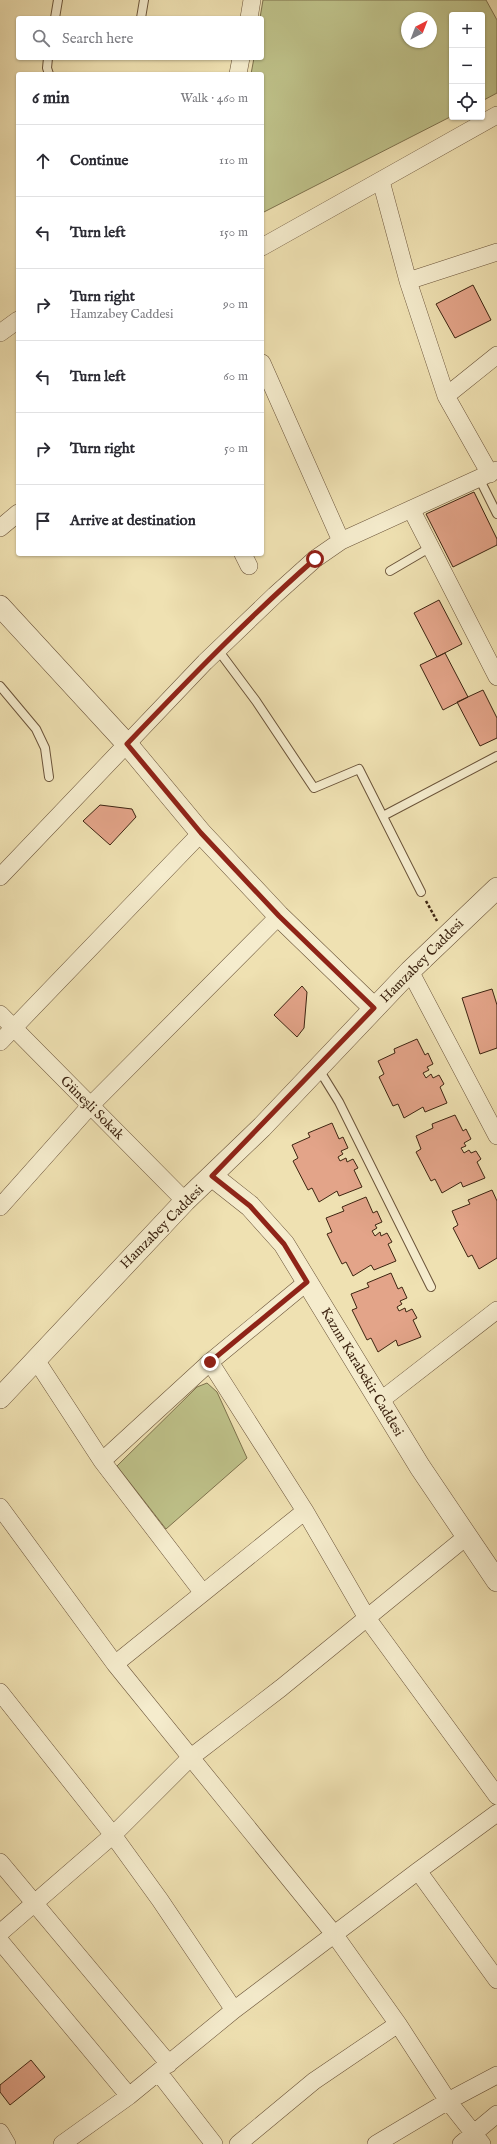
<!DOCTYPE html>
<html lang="en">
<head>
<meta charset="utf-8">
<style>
  body { margin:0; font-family:"IM FELL English",serif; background:#f2f2f3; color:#2b2b33 }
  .controls { position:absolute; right:12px; top:12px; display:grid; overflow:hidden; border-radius:4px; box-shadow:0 1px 3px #0004 }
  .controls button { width:36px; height:36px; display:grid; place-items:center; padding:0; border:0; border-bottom:1px solid #e1e1e2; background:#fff; color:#2b2b33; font:20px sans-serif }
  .compass { position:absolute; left:401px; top:12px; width:36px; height:36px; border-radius:50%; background:#fff; box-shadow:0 1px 3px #0004; rotate:42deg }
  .stop { position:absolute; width:12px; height:12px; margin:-9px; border:3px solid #8f2418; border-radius:50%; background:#fff }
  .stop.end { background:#8f2418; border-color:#fff; box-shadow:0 1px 4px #0008 }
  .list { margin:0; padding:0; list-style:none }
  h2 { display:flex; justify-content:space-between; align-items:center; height:52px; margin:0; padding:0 16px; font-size:17px }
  h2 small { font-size:13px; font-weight:400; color:#7c7c81 }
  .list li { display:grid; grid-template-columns:26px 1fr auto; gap:12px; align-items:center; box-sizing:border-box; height:72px; padding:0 16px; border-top:1px solid #e1e1e2 }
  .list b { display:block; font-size:15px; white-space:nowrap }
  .list p { margin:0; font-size:13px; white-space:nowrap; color:#7c7c81 }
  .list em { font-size:13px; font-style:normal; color:#7c7c81 }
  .icon { flex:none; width:22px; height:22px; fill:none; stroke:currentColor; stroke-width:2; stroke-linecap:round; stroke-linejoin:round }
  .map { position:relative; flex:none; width:497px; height:2144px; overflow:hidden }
  .search { position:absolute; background:#fff; box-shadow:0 1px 3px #0004; left:16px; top:16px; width:248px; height:44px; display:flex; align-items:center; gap:10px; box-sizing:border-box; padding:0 14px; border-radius:4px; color:#7c7c81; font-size:15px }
  .panel { position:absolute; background:#fff; box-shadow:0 1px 3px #0004; left:16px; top:72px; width:248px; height:484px; border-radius:4px }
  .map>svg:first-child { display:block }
</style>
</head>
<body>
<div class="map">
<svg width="497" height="2144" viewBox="0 0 497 2144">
  <rect width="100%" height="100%" fill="#efe1b2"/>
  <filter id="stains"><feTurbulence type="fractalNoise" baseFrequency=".005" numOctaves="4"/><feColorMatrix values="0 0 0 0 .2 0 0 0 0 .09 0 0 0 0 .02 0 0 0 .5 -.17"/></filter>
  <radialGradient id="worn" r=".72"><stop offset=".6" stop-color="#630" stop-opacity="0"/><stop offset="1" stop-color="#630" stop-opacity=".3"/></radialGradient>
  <path fill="#bec189" stroke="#7e724d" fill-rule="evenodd" d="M263 0H486L497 20V93L482 101V15H452V116L262 213V74H251L254 58H262V18H260ZM407 18H431V42H407Z
    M207 1383 217 1392 247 1458 166 1529 117 1466 197 1387Z"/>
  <path fill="#e3a489" stroke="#3d2411" d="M473 285 491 320 455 338 436 304Z
    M474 492 497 539V545L453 567 426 514Z
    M439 600 462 644 437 657 414 613Z
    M445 653 468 697 443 710 420 665Z
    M483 690 497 718V738L480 746 457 702Z
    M100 805 132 809 136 817 110 845 83 821Z
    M302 986 307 992 304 1028 297 1037 274 1015Z
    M492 989 497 1005V1048L480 1054 462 998Z
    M417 1039 425 1055 428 1053 433 1064 427 1067 429 1070 423 1073 426 1078 431 1074 433 1078 439 1075 444 1084 440 1087 447 1103 425 1112 423 1107 404 1118 398 1104 393 1106 379 1077 384 1074 378 1061 395 1053 394 1049Z
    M455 1115 463 1131 466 1129 471 1139 464 1143 466 1146 461 1148 464 1153 469 1150 471 1153 476 1151 481 1159 477 1162 485 1178 463 1187 461 1182 442 1193 435 1179 431 1181 416 1152 421 1149 416 1136 433 1128 432 1124Z
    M332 1123 339 1139 343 1137 348 1148 341 1151 343 1154 338 1157 340 1161 346 1158 347 1162 353 1159 358 1168 354 1170 362 1187 339 1196 337 1191 319 1202 312 1188 308 1190 293 1161 298 1158 292 1145 310 1137 308 1133Z
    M492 1190 497 1201V1258L479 1269 472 1255 468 1257 453 1228 458 1225 452 1211 470 1204 468 1200Z
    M366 1197 373 1213 377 1211 382 1222 375 1225 377 1228 372 1231 375 1236 380 1232 381 1236 387 1233 392 1242 388 1244 396 1261 374 1270 371 1265 353 1276 346 1262 342 1264 327 1234 332 1232 326 1218 344 1211 342 1207Z
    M391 1273 398 1289 402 1287 407 1298 400 1301 402 1304 397 1307 399 1311 405 1308 406 1312 412 1309 417 1318 413 1320 421 1337 398 1346 396 1340 378 1352 371 1338 367 1340 352 1310 357 1308 351 1294 369 1287 367 1283Z
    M31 2060 45 2077 10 2105 0 2092V2085Z"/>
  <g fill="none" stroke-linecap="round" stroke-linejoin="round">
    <defs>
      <path id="service" d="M55 18 58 0
        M141 18 144 0
        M48 58 47 68 49 74
        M479 478 497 514
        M390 571 431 547
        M218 650 256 701 314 788 359 769 421 892
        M0 686 36 729 45 748 49 777
        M383 816 497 756
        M318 1068 339 1102 431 1287"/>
      <path id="minor" d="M249 18 252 0
        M238 74 241 58
        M381 181 408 281 446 396 490 474
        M262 247 497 115
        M408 281 497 252
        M0 333 18 320
        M262 363 341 541
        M446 396 497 355
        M411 509 497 677
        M0 528 18 513
        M243 554 249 566
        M0 877 205 662 275 595 315 559 341 541 497 470
        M410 971 497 1136
        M0 1014 185 1201
        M0 1042 201 833
        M0 1207 90 1106 279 916
        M36 1360 102 1461 203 1593
        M210 1362 305 1511 367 1618 497 1796
        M380 1401 497 1310
        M102 1461 210 1362 307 1282
        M0 1507 115 1664 334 1934 398 2024 448 2101 482 2144
        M115 1664 305 1511
        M0 1692 113 1835 160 1900 234 2010
        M0 1862 169 2064
        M418 1871 497 1980
        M0 1933 113 1835 190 1758 281 1688 466 1537
        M0 1941 129 2096
        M159 2073 214 2144
        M0 2132 7 2144
        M62 2144 129 2096 234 2010 418 1871 497 1813
        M238 2144 314 2081 398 2024
        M376 2144 448 2101 497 2075
        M461 2144 497 2114"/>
      <path id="tertiary" d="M0 606 127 744 201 833 279 916 374 1008
        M212 1176 250 1206 284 1244 420 1467 497 1581
        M0 1398 185 1201 262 1127 410 971 497 888"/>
    </defs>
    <use href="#service" stroke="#6a5339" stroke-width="10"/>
    <use href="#minor" stroke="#6a5339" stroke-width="18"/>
    <use href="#tertiary" stroke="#6a5339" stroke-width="22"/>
    <path stroke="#3d2411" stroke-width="2.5" stroke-dasharray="3 2" stroke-linecap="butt" d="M426 901 437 921"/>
    <use href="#service" stroke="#f5eccd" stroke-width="8"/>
    <use href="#minor" stroke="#f5eccd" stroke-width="17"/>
    <use href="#tertiary" stroke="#f5eccd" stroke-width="21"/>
  </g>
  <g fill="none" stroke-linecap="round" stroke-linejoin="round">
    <path stroke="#8f2418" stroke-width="5" d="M210 1362 307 1282 284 1244 250 1206 212 1176 374 1008 279 916 201 833 127 744C188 680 249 617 315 559"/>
  </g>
  <g text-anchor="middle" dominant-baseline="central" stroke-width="3.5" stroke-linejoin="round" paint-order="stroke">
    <g font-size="14" fill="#3d2411" stroke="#f5eccd">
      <text transform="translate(422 961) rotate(-45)">Hamzabey Caddesi</text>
      <text transform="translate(92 1108) rotate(45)">Güneşli Sokak</text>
      <text transform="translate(162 1227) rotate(-45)">Hamzabey Caddesi</text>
      <text transform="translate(362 1372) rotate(59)">Kazım Karabekir Caddesi</text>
    </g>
  </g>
  <rect width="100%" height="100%" filter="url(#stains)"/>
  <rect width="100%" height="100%" fill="url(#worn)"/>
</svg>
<div class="controls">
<button>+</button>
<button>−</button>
<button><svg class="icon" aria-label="locate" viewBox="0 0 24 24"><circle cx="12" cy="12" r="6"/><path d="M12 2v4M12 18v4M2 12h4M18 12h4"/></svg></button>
</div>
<svg class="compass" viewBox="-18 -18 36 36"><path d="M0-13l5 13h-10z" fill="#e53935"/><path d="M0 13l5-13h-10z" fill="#7c7c81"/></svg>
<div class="stop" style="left:315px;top:559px"></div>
<div class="stop end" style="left:210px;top:1362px"></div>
<div class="search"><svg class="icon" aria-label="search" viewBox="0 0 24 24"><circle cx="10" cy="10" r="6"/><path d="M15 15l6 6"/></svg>Search here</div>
<section class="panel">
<h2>6 min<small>Walk · 460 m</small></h2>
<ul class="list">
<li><svg class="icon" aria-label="ahead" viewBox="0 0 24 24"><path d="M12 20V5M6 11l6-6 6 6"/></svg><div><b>Continue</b></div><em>110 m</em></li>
<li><svg class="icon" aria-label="left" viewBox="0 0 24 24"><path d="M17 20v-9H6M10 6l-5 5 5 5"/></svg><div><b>Turn left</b></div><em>150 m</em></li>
<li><svg class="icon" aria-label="right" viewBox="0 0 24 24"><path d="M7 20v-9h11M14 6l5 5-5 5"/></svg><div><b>Turn right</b><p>Hamzabey Caddesi</p></div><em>90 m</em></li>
<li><svg class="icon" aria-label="left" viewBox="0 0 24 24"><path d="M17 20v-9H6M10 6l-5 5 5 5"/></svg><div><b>Turn left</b></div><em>60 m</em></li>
<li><svg class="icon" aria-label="right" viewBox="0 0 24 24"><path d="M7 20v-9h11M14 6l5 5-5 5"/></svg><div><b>Turn right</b></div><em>50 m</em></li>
<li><svg class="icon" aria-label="arrive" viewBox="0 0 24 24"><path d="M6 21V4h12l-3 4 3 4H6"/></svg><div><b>Arrive at destination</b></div></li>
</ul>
</section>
</div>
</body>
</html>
